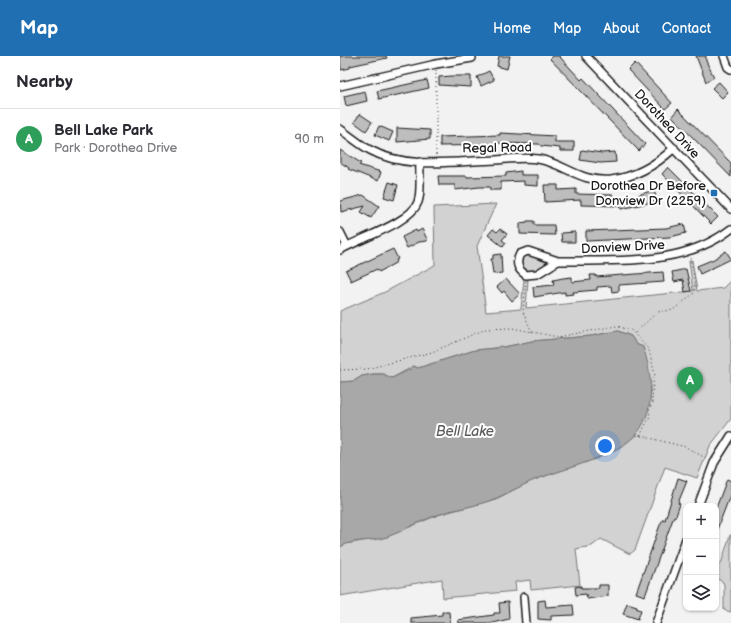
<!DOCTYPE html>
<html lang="en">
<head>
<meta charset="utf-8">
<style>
  body { margin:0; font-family:"Balsamiq Sans",sans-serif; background:#f7f7f7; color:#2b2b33 }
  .controls { position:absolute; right:12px; bottom:12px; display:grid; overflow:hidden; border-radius:8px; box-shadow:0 1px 3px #0004 }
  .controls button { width:36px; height:36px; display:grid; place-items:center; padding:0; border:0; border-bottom:1px solid #e1e1e2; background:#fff; color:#2b2b33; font:20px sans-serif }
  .you { position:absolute; left:265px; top:390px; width:14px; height:14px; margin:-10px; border:3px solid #fff; border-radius:50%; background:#1a73e8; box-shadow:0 0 0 6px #1a73e833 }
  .badge { display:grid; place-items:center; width:26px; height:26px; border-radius:50%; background:#1f6fb2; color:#fff; font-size:13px; font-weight:700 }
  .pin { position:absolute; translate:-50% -33px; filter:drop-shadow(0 1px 2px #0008) }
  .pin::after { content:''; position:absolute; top:21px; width:14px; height:12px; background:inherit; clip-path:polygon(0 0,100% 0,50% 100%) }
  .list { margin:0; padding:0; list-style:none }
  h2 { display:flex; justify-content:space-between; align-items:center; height:52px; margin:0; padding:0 16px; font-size:17px }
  h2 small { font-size:13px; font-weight:400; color:#7c7c81 }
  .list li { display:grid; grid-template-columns:26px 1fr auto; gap:12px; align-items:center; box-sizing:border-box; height:60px; padding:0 16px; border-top:1px solid #e1e1e2 }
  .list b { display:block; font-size:15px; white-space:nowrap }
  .list p { margin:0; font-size:13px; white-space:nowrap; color:#7c7c81 }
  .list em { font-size:13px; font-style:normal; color:#7c7c81 }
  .icon { flex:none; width:22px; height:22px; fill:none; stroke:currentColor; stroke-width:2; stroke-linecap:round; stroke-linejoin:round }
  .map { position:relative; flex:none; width:391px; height:567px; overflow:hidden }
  header { display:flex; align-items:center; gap:24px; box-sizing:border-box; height:56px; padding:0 20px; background:#1f6fb2; color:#fff }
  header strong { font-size:19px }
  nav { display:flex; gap:22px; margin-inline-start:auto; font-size:14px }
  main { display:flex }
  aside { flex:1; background:#fff }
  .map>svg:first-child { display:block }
</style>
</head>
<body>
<header>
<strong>Map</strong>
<nav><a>Home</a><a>Map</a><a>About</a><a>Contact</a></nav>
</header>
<main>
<aside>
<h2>Nearby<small></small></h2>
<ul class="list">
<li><span class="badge" style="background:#2e9e5b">A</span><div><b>Bell Lake Park</b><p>Park · Dorothea Drive</p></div><em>90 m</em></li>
</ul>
</aside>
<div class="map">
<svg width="391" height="567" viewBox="0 0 391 567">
  <rect width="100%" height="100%" fill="#f2f2f2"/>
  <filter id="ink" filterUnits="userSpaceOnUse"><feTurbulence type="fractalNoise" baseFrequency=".025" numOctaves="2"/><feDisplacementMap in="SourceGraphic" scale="8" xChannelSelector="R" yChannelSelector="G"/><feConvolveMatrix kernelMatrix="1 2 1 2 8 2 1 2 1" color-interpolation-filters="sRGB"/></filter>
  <g filter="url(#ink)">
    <path fill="#d2d2d2" stroke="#777" d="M156 148 137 190 146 256 181 253 184 223 188 224 186 252 353 235 349 205 352 204 357 235 383 232 391 224V363L370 390 357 422 325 411 295 494 290 498 261 483 252 490 236 493 240 529 191 534 190 524 175 526 176 535 103 542 102 523 0 540V491L5 488 46 481 98 459 156 443 191 425 266 399 286 387 297 378 309 323 303 291 296 288 291 280 278 275 251 280 192 285 164 291 135 294 78 312 74 310 52 322 43 318H33L22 320 14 325 0 326V255L45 236 95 209 94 151Z
      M188 199 210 207C201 211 191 218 182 212L180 206 184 200Z
      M390 479H391V556L384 554V529L383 526 376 522V508H381Z"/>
    <path fill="#a8a8a8" stroke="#707070" d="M278 275 291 280 296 288 303 291C312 317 316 352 298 376 279 401 221 413 192 425 176 432 162 441 146 446 129 452 112 453 97 459 79 465 64 475 47 481 31 486 13 483 0 491V326L14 325 22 320 33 318H43L52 322 71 313 73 310 78 312 135 294 156 292 160 290 164 291 192 285 251 280Z"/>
    <path fill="#bdbdbd" stroke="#1c1c1c" d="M0 0H46L47 2 10 10V12L1 14Z
      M159 0H170L167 13 157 10Z
      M213 0H219L241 24 243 22 305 88 299 95 210 3Z
      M356 0H366V5L374 21 366 26Z
      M295 7 332 47 325 53 288 14Z
      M149 15 154 24 141 30 137 21Z
      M112 20H131V31L99 29V21Z
      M87 24 89 32 39 43 37 35Z
      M379 26 388 36 382 42 372 32Z
      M25 35 27 45 6 50 4 40Z
      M338 53 391 107V121L332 60Z
      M20 58 32 66 26 75 14 66Z
      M39 70 53 76 49 85 35 79Z
      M57 72 90 74V83L57 86Z
      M160 77 215 80V86H234V95H220V92L201 90 199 88 155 87V89L100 90V81L160 79Z
      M0 94 21 107 19 109 41 116 38 125 8 113 9 112 0 106Z
      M242 94 262 97 275 96 276 106 260 107 240 104Z
      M328 111 378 161 371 168 322 118Z
      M181 115V119H198V130L184 129V125L161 126V134H150V131H139L115 134V129H99L98 120H127V121L166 120V117Z
      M49 126 58 129 54 144 44 141Z
      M204 129H218V134L236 133V138L273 139 274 143 299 141 298 139 314 134 317 145 281 153 280 150 241 149V144L205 146Z
      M23 139 39 150 31 162 21 156 25 150 1 156 0 145Z
      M187 165H194V169H214L215 179 180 178V167L187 166Z
      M344 168 346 177 330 181 246 185V175L326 172Z
      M82 173 87 183V185L79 186 67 192 62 181 76 174 77 176Z
      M153 173 157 176 160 173 167 178 162 184 166 187 163 191 148 179Z
      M235 176V186H222L221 177Z
      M53 193 58 203 56 204 57 206 39 216 37 213 11 225 6 215Z
      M386 195 391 203 360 218 357 210 374 203Z
      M161 198 162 217 153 218 151 203H153V199Z
      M346 213 351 235 345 236 343 224 334 226 332 216Z
      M323 216 324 226 279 229V235L272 236 271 230 257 231V234L233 236 234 238 225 239V236L194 241 193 231 214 229 213 224 223 222 232 221V226L251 224 250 219H256V221Z
      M166 223 180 238 172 245 164 235 162 237 157 231Z
      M338 422 347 425 338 447 340 448 336 460H334L305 540 296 537 320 469 323 463 325 464Z
      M387 423 391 425V437L376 476V452Z
      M259 529H268V540L247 543 246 538 236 539 235 531 241 530V532H259Z
      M205 544 206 551 233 549 234 559 211 560V564L198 563V545Z
      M168 546 169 563 152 567H119L118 564 154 559V557H160L159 547Z
      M287 547 297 550 296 552 301 554 298 563 283 558Z
      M102 556H109L110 567H71V562L102 559Z"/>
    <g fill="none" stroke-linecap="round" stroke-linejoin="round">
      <defs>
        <path id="minor" d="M246 0 391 153
          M384 0 388 11 391 13
          M0 30 96 8 132 2
          M0 73C10 80 19 88 30 94 66 114 116 105 156 104 170 103 185 101 198 103 224 107 240 127 271 124 296 121 316 109 334 92
          M0 176 7 190
          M0 194C18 183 71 167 78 146 82 134 79 118 80 106
          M188 195 218 205 197 218 186 219C178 214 175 207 180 198Z
          M218 205C277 204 342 211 391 173
          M358 450 374 407 391 380
          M184 541 186 567
          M316 567 346 483"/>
      </defs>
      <use href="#minor" stroke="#1c1c1c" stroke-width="10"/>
      <path stroke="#1c1c1c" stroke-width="1" stroke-dasharray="1 3" stroke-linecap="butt" d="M96 99V14
        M186 225 183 256 192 276
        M295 277 317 256 333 254 353 238C358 229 351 211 350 201
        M0 314 27 313 92 296 146 273 172 272 218 281 276 270 291 274 309 294 315 319 313 327 312 346 309 355 310 360 300 380
        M297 379 346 391 367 403"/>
      <use href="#minor" stroke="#fff" stroke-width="7"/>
    </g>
  </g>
  <rect fill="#1f6fb2" stroke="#fff" stroke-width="1.5" x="370" y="133" width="8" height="8" rx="2"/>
  <g text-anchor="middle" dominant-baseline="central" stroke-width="4" stroke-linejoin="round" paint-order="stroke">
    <g font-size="13" fill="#1c1c1c" stroke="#fff">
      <text transform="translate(327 68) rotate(47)">Dorothea Drive</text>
      <text transform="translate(157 92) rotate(-1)">Regal Road</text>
      <text transform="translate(283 191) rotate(-3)">Donview Drive</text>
    </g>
    <g font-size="13" fill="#1c1c1c" stroke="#fff" text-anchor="end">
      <text x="366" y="130">Dorothea Dr Before<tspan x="366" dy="15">Donview Dr (2259)</tspan></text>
    </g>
    <g font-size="14" font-style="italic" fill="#5b5b5b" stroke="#fff">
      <text x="125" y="375">Bell Lake</text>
    </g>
  </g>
</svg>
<div class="controls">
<button>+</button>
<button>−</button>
<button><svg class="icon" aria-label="layers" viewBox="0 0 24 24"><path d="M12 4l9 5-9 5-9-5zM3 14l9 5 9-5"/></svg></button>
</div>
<div class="you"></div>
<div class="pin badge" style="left:350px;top:344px;background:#2e9e5b">A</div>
</div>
</main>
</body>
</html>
